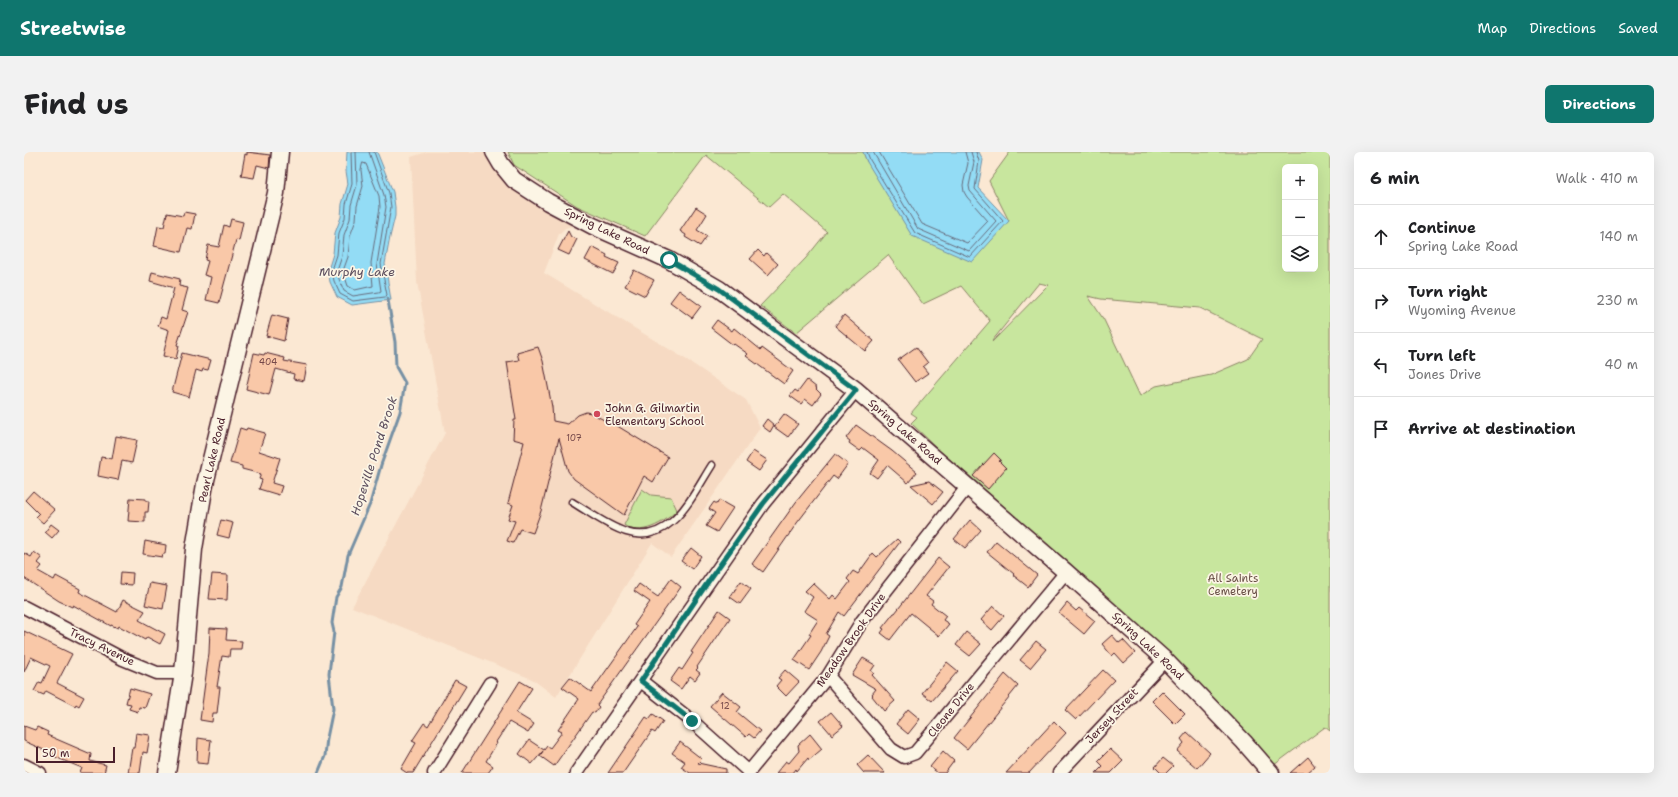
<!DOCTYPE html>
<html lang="en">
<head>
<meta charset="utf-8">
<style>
  body { margin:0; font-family:"Shantell Sans",sans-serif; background:#f2f2f2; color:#202124 }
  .controls { position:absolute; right:12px; top:12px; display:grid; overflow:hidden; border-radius:6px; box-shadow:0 4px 16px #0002 }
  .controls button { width:36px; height:36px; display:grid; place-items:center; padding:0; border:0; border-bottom:1px solid #e0e0e0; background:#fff; color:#202124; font:20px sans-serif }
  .scale { position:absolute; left:12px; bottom:10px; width:79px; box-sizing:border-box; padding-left:4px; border:2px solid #4a1f2b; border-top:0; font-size:11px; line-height:14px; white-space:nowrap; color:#4a1f2b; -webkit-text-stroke:3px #fcf5e5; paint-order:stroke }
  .stop { position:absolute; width:12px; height:12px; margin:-9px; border:3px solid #0f766e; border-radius:50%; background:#fff }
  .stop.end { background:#0f766e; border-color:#fff; box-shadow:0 1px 4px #0008 }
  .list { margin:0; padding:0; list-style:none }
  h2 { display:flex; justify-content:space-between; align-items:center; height:52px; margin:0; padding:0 16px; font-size:17px }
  h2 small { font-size:13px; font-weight:400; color:#757577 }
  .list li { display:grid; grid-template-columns:26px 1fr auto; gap:12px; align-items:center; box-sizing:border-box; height:64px; padding:0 16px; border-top:1px solid #e0e0e0 }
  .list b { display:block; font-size:15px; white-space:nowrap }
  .list p { margin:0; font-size:13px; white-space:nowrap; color:#757577 }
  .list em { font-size:13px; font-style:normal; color:#757577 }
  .icon { flex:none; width:22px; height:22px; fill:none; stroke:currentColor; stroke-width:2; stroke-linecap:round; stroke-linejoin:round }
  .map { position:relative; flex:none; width:1306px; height:621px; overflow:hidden; border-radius:6px }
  header { display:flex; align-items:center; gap:24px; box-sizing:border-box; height:56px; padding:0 20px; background:#0f766e; color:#fff }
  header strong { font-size:19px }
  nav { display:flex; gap:22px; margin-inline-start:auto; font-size:14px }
  .intro { display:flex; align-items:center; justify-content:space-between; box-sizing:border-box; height:96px; padding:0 24px }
  h1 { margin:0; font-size:28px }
  .button { padding:10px 18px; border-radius:6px; background:#0f766e; color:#fff; font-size:14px; font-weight:700 }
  main { display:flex; gap:24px; padding:0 24px }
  aside { flex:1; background:#fff; border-radius:6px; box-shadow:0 4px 16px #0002 }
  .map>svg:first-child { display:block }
</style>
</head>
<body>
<header>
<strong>Streetwise</strong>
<nav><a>Map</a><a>Directions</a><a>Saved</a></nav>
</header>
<div class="intro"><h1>Find us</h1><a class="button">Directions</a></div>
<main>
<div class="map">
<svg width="1306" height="621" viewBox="0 0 1306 621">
  <rect width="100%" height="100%" fill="#fbe8d3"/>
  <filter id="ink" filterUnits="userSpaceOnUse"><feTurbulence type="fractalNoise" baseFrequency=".025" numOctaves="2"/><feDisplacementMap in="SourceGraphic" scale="8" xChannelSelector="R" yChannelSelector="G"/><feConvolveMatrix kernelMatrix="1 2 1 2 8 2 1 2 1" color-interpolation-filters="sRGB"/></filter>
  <g filter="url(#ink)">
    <path fill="#f6dac3" d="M403 0H461L468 11 489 36 500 45 548 74 541 76 535 82 520 121 663 208 722 248 736 276 647 405 628 391 532 545 508 527 328 455 421 281 393 130 387 5Z"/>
    <path fill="#c8e69e" stroke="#898264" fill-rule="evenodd" d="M484 0H839L843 10 985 69 965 29 986 0H1306V579L1301 575 1250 613 1215 572 1147 503 948 326 915 298 887 271 893 265 887 261 966 169 937 134 899 152 864 103 772 181 736 154 782 106 803 80 759 42 745 55 682 3 621 84 553 54 490 13ZM1261 15H1291V117H1261ZM1015 131 1024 133 968 190V189ZM1064 144 1077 147 1176 156 1238 187 1224 207 1187 223 1132 234 1116 244 1080 168Z
      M618 337 627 343 647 345 653 358C642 370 615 386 600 373Z"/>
    <path fill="#93dcf5" stroke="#7690a4" d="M323 0H353L369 40 371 55V64L366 85 361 112 367 148 328 153 313 145 306 130 304 118 309 102 311 81 317 65 318 52 324 32 322 19Z
      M839 0H955L959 8 954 36 985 69 948 110 888 84 843 10Z"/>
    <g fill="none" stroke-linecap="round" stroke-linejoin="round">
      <path stroke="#676b7c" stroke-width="1" d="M327 0 328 32 322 52 321 66 315 81 313 103 308 118 310 129 316 142 329 149 361 145 363 143 357 112 367 55 365 41 350 0
        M332 0 333 33 327 53 326 67 320 83 318 104 313 119 315 127 320 139 329 144 355 140 357 139 353 112 362 55 360 43 345 0
        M843 0 846 8 891 81 946 105 979 69 951 37 955 9 952 0
        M849 0 894 77 945 99 972 69 946 39 945 34 950 10 947 0
        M855 0 898 72 943 91 964 69 943 45 940 40 939 33 944 11 941 0
        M339 11 342 12 355 44 356 55 347 111 349 134 331 138 324 134 319 119 324 105 326 84 332 68 333 54 339 34 337 18Z"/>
      <path stroke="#7690a4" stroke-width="3" d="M294 621 301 604 303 586 309 557 305 522 310 480 308 471 312 445 318 435 324 403 346 352 357 313 376 260 381 231 372 215 371 190 364 148 363 146"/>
    </g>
    <path fill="#f9c8a8" stroke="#4a1f2b" d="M223 0 246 3 245 16 233 13 230 26 217 24 221 2 223 3Z
      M672 55 683 62 673 78 683 84 676 94 661 85 662 83 656 79Z
      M160 60 171 62 168 77 163 76 157 100 130 94 134 74 140 75 143 61 159 64Z
      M207 67 219 70 215 89 212 88 195 151 182 148 187 125 180 123 184 109 181 108 184 93 195 95 200 73 205 75Z
      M544 79 547 85 553 87 545 103 534 98Z
      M568 95 583 103 582 105 595 111 589 122 561 108Z
      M734 98 740 104 742 101 754 112 744 123 726 107Z
      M610 118 630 128 621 144 601 134Z
      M128 120 156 127 155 134 164 136 158 158 164 160 153 193 155 194 152 207 139 204 145 178 134 174 137 165 142 167 150 136 126 129Z
      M655 138 677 154 668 166 646 150Z
      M248 163 264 167 260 189 242 184Z
      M820 163 850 189 841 199 811 174Z
      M693 168 708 179 710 176 737 198 738 196 769 219 760 232 722 204 724 202 710 192 709 193 687 176Z
      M514 195 519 209 528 255 529 269 544 272 554 263 562 260 567 261 580 268 582 267 644 305 629 330 620 324 600 363 550 327 544 319 535 286 517 359 509 381 496 377 489 391 483 389 491 369 484 367 489 353 484 351 500 290 489 287 490 268H492L483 210 495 208 493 201Z
      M892 195 904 211 899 215 904 221 891 230 874 208Z
      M158 201 187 208 184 218 179 217 178 220 172 218 165 245 148 240Z
      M230 201 240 203 241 201 261 206 260 209 283 213 280 229 269 227 270 222 252 217 245 243 222 237Z
      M783 228 793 236 792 237 797 242 789 253 781 247 777 252 766 244 771 238 774 240Z
      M760 262 774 272 764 285 750 275Z
      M743 267 750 273 746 280 738 274Z
      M832 273 868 299 893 320 884 331 863 313 853 326 846 321 855 308 839 296 836 299 825 291 826 289 822 286Z
      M216 276 222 278 223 276 241 281 235 299 256 306 248 331 258 334 255 343 235 337 238 328 235 327 237 322 218 317V314L206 311Z
      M92 284 113 288 108 311 98 309 94 328 74 324 77 305 88 307Z
      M729 299 743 308 735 319 722 310Z
      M970 301 977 308 975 309 982 316 964 337 949 324Z
      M811 302 824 312 813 327 809 324 773 371 739 420 728 412 772 350Z
      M905 329 919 340 909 352 887 333Z
      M9 339 31 358 19 371 12 365 15 362 1 348Z
      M106 346 122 347V349H125L124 360H121V370L104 369Z
      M695 348 709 356 693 380 682 374 691 361 685 357 690 350 693 352Z
      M197 368 209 371 205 386 193 383Z
      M946 368 957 378 941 396 930 387Z
      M27 372 35 378 28 386 21 380Z
      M873 387 876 390 820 464 815 460 802 482 805 484 797 500 785 518 770 508 787 483 785 482 794 468 780 459 789 445 781 439 789 431 806 447 809 443 813 447 826 430 823 427 829 419 834 422 849 401 853 405Z
      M121 389 142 393 141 402H139L138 405 119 402Z
      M972 389 1013 423 1004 435 989 423 990 422 963 400Z
      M667 396 677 404 668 417 657 409Z
      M10 400 18 406 14 411 18 414 14 419 30 428 32 424 56 437 55 440 93 460 99 448 121 459 115 468 141 482 136 492 123 485 121 488 95 474 94 476 87 473V474L49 453 48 455 35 449 0 426V401L7 405Z
      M914 406 925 415 902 444 909 449 907 452 922 464 919 468 925 472 915 484 887 461 866 488 857 481 860 477 858 476 870 461H871Z
      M97 420 109 421 108 433 96 432Z
      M188 422 204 423 203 448 185 447Z
      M647 427 657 435 573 553 575 555 571 561 568 560 530 614 516 604 519 599 508 612 495 602 505 588 520 598 523 594 526 596 538 580 534 578 555 547 538 535 546 525 567 540 613 475 610 473 626 450 610 439 615 432 634 445Z
      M717 429 727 437 716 452 706 445Z
      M126 431 143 434 139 457 121 453Z
      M1043 451 1052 459 1055 456 1071 469 1060 482 1035 461Z
      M969 454 980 464 968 478 957 468Z
      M695 458 706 466 673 515 674 516 672 518 676 521 671 528 666 524 657 537 646 529 655 516 658 518 669 501 667 500Z
      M186 476 203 477 202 488 218 489 217 497H206L205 505 198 504 193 535H196L193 561H189L188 570 176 568 185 501Z
      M0 479 48 502 33 531 60 545 55 554 52 552 51 554 22 539 20 543 10 539 15 530 18 531 26 514 7 505 0 520Z
      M942 480 957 492 946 504 932 493Z
      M1088 483 1095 491 1099 488 1111 501 1100 511 1091 501 1088 504 1078 492Z
      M1012 489 1022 497 1006 516 996 508Z
      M839 506 851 513 847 519 850 521 848 523 871 549 860 559 848 544 849 543 848 542 852 537 828 523Z
      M923 510 934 519 908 549 898 541Z
      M761 518 775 530 762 544 752 534 757 528 754 526Z
      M1079 518 1090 528 1052 568 1041 558Z
      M981 522 994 534 943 597 930 586Z
      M431 528 442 534 389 621H383L377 617 392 591 388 589 400 571 404 574Z
      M496 529 508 536 492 561 510 572 504 581 485 570 472 590 473 591 462 609 469 614 464 621H438Z
      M106 536 126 542 121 556 115 555 114 560 105 557 107 552 102 551Z
      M1138 539 1161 562 1151 572 1128 549Z
      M698 540 717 555 713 560 736 579 730 586 725 582 722 585 686 554Z
      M884 557 896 567 884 582 872 572Z
      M807 560 819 574 808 583 796 569Z
      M629 562 639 569 631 581 628 579 599 621H584L622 565 625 567Z
      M1030 569 1042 581 1005 621H982Z
      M0 574 11 578 13 575 24 580 23 583 67 602 66 609 82 613 80 621H56L58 616 31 605V603L0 589Z
      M1163 580 1186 601 1173 616 1153 599 1160 591 1157 587Z
      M112 581 126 583 123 601 119 600 116 621H104L108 596H110Z
      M786 582 798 597 785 608 784 606 773 619 772 617 769 621H752L762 609 765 611 775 599 774 593Z
      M174 586 187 588 184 612 173 611Z
      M656 590 678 607 674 611 702 617V621H666L657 615 661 610 648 601Z
      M1086 597 1099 609 1087 621H1072L1079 614 1074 609Z
      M919 599 930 609 921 621H914L906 615Z
      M844 603 861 621H840L833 613Z
      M1284 605 1291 614 1283 621H1266Z
      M1139 606 1149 614 1142 621H1137L1131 615Z"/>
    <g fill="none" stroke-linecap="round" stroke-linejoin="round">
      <defs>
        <path id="service" d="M548 350C565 360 583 374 602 380 647 394 668 344 688 313"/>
        <path id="minor" d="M0 455 99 507 133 521H159
          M804 524 867 597 880 605 891 601 1042 420
          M617 529 668 569 725 620
          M0 613 16 621
          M410 621 466 531
          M552 621 739 352 832 238
          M724 621 804 524 838 469 944 334
          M1035 621 1141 508"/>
        <path id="secondary" d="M470 0 477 12 490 28 524 50 569 74 645 108 695 137 832 238 1042 420 1141 508 1220 590 1247 621
          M143 621 159 521 170 397 181 332 252 41 256 0"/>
      </defs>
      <use href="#service" stroke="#4a1f2b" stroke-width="9"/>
      <use href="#minor" stroke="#4a1f2b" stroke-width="15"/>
      <use href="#secondary" stroke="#4a1f2b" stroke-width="19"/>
      <use href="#service" stroke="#fcf5e5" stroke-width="6"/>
      <use href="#minor" stroke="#fcf5e5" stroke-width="12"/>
      <use href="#secondary" stroke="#fcf5e5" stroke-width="16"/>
    </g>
  </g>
  <g fill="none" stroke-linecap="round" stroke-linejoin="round" filter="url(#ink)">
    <path stroke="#0f766e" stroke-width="5" d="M645 108 695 137 832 238 739 352 684 430 617 529 668 569"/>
  </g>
  <circle fill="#d1495b" stroke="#fcf5e5" stroke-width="1.5" cx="573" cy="262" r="4"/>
  <g text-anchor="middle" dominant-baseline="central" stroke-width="3.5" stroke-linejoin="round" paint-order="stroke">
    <g font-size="9" fill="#76494a">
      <text x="244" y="210">404</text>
      <text x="550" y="286">107</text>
      <text x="701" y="554">12</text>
    </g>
    <g font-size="11" fill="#4a1f2b" stroke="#fcf5e5">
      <text transform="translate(583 79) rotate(26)">Spring Lake Road</text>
      <text transform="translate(881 280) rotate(41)">Spring Lake Road</text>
      <text transform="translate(188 308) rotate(-77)">Pearl Lake Road</text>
      <text transform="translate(827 488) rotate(-55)">Meadow Brook Drive</text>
      <text transform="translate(1124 494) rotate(43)">Spring Lake Road</text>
      <text transform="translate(78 495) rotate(26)">Tracy Avenue</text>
      <text transform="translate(927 558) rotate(-51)">Cleone Drive</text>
      <text transform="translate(1088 564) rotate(-47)">Jersey Street</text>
    </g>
    <g font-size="11" fill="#4a1f2b" stroke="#fcf5e5" text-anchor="start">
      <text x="581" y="256">John G. Gilmartin<tspan x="581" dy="13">Elementary School</tspan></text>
    </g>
    <g font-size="11" fill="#6a5148" stroke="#fcf5e5">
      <text x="1209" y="426">All Saints<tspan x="1209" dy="13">Cemetery</tspan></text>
    </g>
    <g font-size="12" font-style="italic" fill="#5c4e5e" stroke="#fcf5e5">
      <text x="333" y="120">Murphy Lake</text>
      <text transform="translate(350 304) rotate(-72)">Hopeville Pond Brook</text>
    </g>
  </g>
</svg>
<div class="controls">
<button>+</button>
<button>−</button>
<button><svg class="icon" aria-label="layers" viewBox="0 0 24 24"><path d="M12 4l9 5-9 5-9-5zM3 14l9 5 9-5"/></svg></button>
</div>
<div class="scale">50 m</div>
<div class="stop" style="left:645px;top:108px"></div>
<div class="stop end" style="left:668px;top:569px"></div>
</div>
<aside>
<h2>6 min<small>Walk · 410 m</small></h2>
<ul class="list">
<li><svg class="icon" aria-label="ahead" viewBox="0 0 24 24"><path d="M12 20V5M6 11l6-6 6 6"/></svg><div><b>Continue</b><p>Spring Lake Road</p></div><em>140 m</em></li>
<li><svg class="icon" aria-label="right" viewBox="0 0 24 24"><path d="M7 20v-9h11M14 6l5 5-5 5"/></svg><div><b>Turn right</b><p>Wyoming Avenue</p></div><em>230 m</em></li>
<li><svg class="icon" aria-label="left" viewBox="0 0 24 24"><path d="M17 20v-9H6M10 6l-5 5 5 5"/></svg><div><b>Turn left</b><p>Jones Drive</p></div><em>40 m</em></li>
<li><svg class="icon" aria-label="arrive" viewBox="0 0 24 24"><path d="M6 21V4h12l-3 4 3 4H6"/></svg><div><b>Arrive at destination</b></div></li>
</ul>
</aside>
</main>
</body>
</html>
